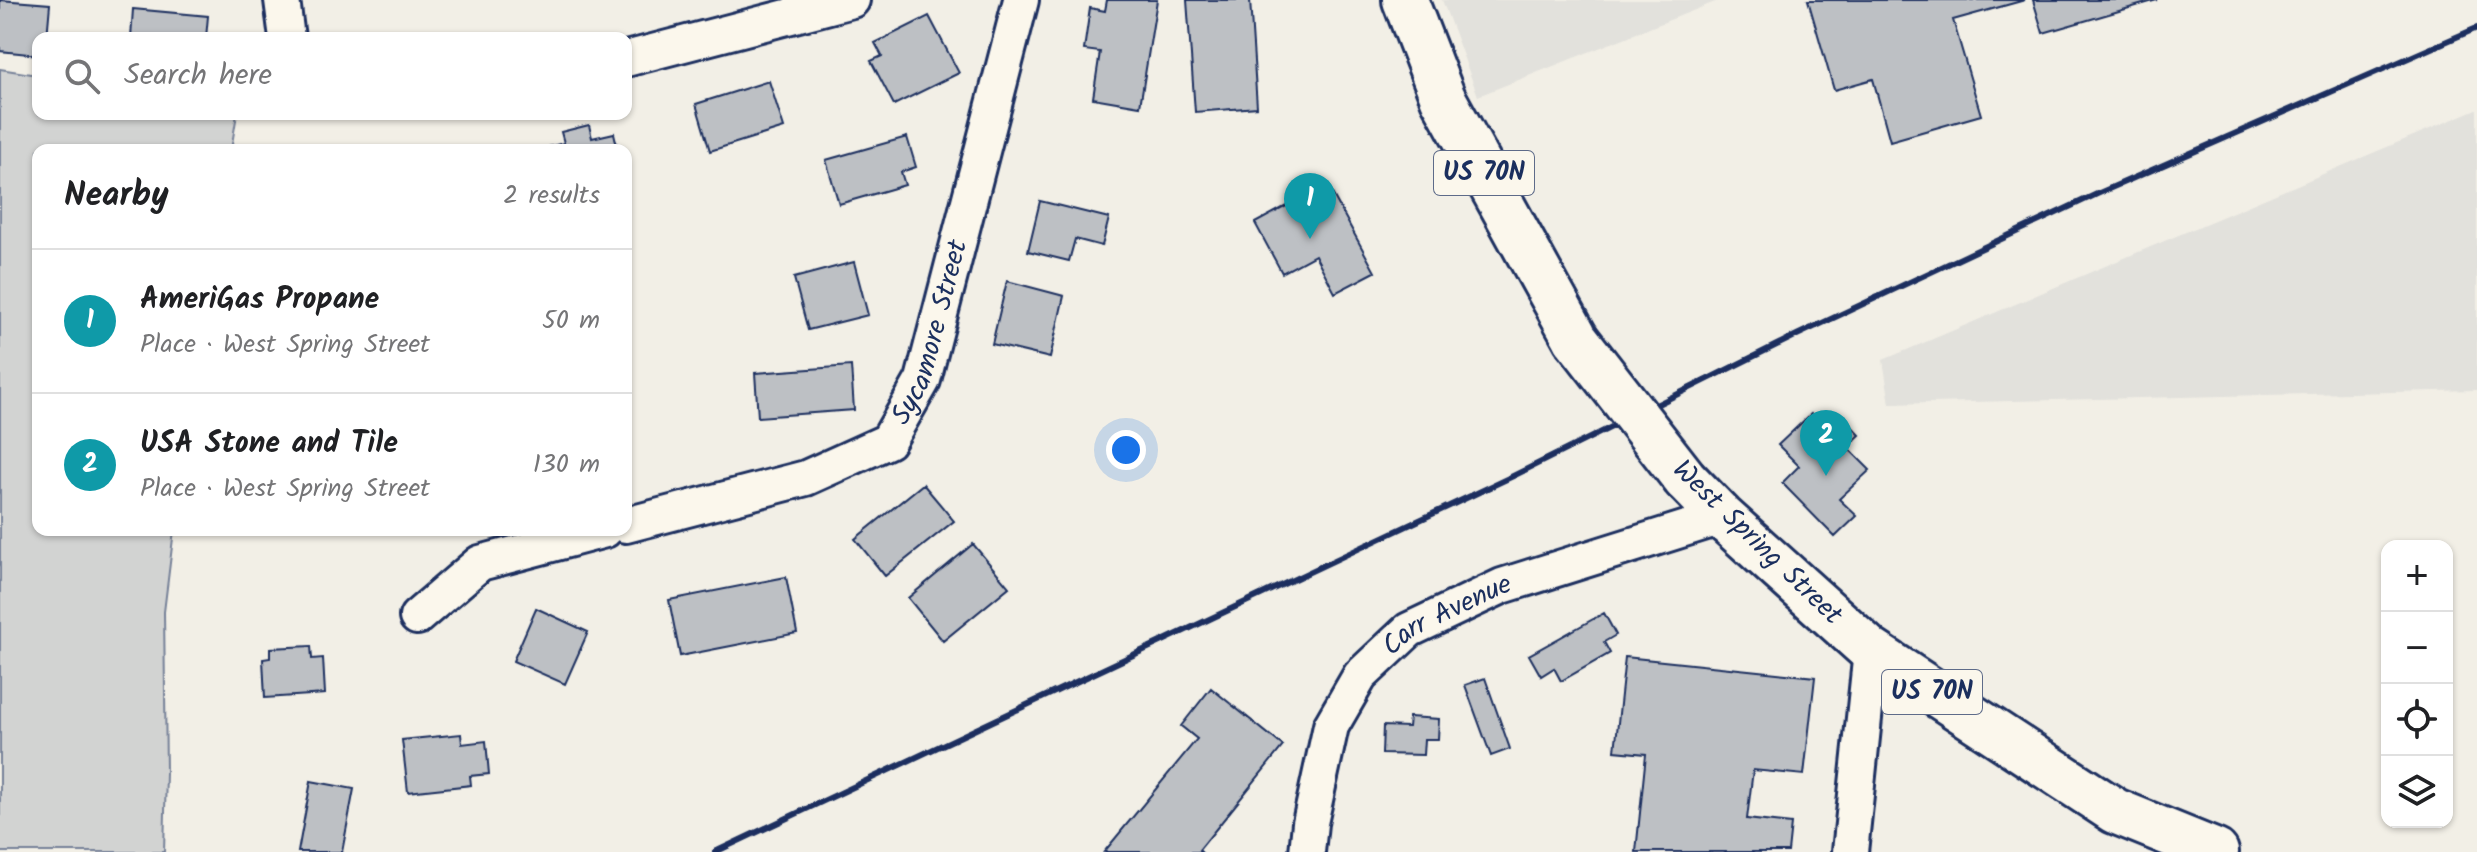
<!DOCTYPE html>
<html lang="en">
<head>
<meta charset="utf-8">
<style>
  body { margin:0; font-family:Kalam,sans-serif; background:#f6f6f6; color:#202124 }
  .controls { position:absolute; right:24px; bottom:24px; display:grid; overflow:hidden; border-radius:16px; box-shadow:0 2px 6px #0004 }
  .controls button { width:72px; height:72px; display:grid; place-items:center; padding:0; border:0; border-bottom:2px solid #e0e0e0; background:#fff; color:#202124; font:40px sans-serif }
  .you { position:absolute; left:1126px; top:450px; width:28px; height:28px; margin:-20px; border:6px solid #fff; border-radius:50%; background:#1a73e8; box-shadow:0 0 0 12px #1a73e833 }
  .badge { display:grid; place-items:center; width:52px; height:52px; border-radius:50%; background:#b45309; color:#fff; font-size:26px; font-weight:700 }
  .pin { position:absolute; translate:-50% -66px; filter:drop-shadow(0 2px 4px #0008) }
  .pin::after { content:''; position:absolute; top:42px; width:28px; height:24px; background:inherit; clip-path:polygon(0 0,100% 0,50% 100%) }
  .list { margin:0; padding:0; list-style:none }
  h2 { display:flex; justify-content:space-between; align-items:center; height:104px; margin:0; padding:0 32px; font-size:34px }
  h2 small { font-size:26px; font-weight:400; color:#757577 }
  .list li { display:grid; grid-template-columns:52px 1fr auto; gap:24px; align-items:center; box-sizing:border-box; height:144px; padding:0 32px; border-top:2px solid #e0e0e0 }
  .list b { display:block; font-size:30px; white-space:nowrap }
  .list p { margin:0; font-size:26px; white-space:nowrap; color:#757577 }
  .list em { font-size:26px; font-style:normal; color:#757577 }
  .icon { flex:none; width:44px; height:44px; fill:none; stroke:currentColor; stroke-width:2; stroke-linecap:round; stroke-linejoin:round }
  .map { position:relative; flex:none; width:2477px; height:852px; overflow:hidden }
  .search { position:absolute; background:#fff; box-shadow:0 2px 6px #0004; left:32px; top:32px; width:600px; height:88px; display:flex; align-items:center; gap:20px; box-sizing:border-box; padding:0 28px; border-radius:16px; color:#757577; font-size:30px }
  .panel { position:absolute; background:#fff; box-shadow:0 2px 6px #0004; left:32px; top:144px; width:600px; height:392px; border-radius:16px }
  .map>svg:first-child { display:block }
</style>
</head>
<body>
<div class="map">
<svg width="2477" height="852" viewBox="0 0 2477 852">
  <rect width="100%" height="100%" fill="#f2efe6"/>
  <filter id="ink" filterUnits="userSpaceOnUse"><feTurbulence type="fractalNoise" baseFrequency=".0125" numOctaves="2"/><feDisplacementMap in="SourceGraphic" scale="16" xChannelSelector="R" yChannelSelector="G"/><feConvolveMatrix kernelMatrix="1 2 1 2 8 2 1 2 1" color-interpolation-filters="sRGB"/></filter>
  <g filter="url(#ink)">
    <path fill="#e2e1dc" d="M1442 0H1720L1478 96Z
      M2477 109V390L1890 404 1883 360Z"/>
    <path fill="#d2d3d2" stroke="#768198" stroke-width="2" d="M0 69 38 75V114H237L231 150H38V530H174L164 612 166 772 164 852H0Z"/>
    <path fill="#bdc0c4" stroke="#1b2f5e" stroke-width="2" d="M0 0 50 4 47 38H38V55L0 51Z
      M1107 0H1157L1140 106 1093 98 1100 52 1084 50 1090 8 1105 11Z
      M1187 0H1250L1257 107 1195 112Z
      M1808 0H2025L1953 20 1981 115 1890 141 1873 79 1834 90Z
      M2033 0H2157L2043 33Z
      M133 9 208 16 206 38H131Z
      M929 16 959 73 894 105 871 61 882 56 875 43Z
      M769 81 784 128 710 151 696 104Z
      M589 125 592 138 614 133 618 150H536L564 143 561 132Z
      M907 137 916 167 901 172 905 185 839 204 826 160Z
      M1327 184 1375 272 1335 293 1315 255 1282 273 1255 223Z
      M1040 201 1109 218 1102 246 1075 239 1069 261 1028 251Z
      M854 262 868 315 808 330 794 278Z
      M1007 281 1064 296 1050 358 992 344Z
      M851 366 854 410 758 417 755 373Z
      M1811 414 1831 433 1845 419 1860 435 1847 447 1870 470 1839 499 1857 516 1835 537 1782 483 1799 466 1778 445Z
      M923 484 954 521 885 576 855 539Z
      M973 544 1009 587 943 641 908 598Z
      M786 577 797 633 680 656 669 600Z
      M536 608 588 632 565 684 513 661Z
      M1604 613 1616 635 1604 642 1610 653 1561 681 1554 668 1541 676 1529 655Z
      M311 646 312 659 323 658 325 694 265 698 263 659 270 658V648Z
      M1625 657 1815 677 1804 775 1753 770 1747 819 1791 824 1788 852H1636L1646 754 1615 751Z
      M1485 678 1510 749 1491 756 1465 685Z
      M1211 688 1283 746 1199 850 1201 852H1104L1197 739 1181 726Z
      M1409 717 1439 719 1438 739H1424L1423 755 1382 754 1383 726 1408 727Z
      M461 734 462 744 486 741 489 774 470 776 471 785 408 792 402 740Z
      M311 781 354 789 342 852H298Z"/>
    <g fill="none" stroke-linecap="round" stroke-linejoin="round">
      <defs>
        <g id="minor">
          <path d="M282 0 287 38"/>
          <path d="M626 59 852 0"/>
          <path id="s1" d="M626 525 806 478 888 441 923 380 1021 0"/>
          <path d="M417 617 480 563 605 530"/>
          <path id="s2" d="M1307 852 1310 823 1331 726 1360 676 1409 630 1502 586 1722 517"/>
          <path d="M1850 852 1871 651"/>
        </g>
        <path id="major" d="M1405 0 1443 98 1576 339
          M1685 479 1722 517 1871 651 2115 811 2216 852"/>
      </defs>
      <use href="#minor" stroke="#1b2f5e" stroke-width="40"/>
      <use href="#major" stroke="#1b2f5e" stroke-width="50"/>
      <use href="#minor" stroke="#fbf7ec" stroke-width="34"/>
      <use href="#major" stroke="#fbf7ec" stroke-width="44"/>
      <path stroke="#1b2f5e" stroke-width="6" d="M715 852 1513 476 1797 335 2097 194 2477 28"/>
      <defs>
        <path id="major-bridge" d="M1576 339 1685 479"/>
      </defs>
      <use href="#major-bridge" stroke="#1b2f5e" stroke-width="50" stroke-linecap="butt"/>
      <use href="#major-bridge" stroke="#fbf7ec" stroke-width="44"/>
    </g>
  </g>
  <g text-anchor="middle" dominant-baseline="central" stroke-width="6" stroke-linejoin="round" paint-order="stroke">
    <g fill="#fbf7ec" stroke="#5e6b89" stroke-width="2">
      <rect x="1434" y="151" width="100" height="44" rx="6"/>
      <rect x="1882" y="670" width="100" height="44" rx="6"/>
    </g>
    <g font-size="26" font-weight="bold" fill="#1b2f5e">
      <text x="1484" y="173">US 70N</text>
      <text x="1932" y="692">US 70N</text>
    </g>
    <g font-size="28" fill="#1b2f5e" stroke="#fbf7ec">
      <text stroke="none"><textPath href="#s1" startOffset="394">Sycamore Street</textPath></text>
      <text transform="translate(1757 543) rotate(44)">West Spring Street</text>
      <text stroke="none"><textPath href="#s2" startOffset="294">Carr Avenue</textPath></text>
    </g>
  </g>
</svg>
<div class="controls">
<button>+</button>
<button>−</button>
<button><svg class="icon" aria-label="locate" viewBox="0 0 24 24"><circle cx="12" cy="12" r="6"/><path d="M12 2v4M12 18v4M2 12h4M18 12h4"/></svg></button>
<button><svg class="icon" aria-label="layers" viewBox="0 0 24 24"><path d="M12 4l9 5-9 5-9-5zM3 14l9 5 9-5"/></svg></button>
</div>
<div class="you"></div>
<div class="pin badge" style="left:1310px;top:239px;background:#0f9aa8">1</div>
<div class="pin badge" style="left:1826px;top:476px;background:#0f9aa8">2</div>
<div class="search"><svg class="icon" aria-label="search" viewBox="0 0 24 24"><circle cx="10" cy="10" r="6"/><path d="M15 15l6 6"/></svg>Search here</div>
<section class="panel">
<h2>Nearby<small>2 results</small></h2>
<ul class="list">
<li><span class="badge" style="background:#0f9aa8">1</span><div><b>AmeriGas Propane</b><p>Place · West Spring Street</p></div><em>50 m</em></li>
<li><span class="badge" style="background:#0f9aa8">2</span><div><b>USA Stone and Tile</b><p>Place · West Spring Street</p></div><em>130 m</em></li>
</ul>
</section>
</div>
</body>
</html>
